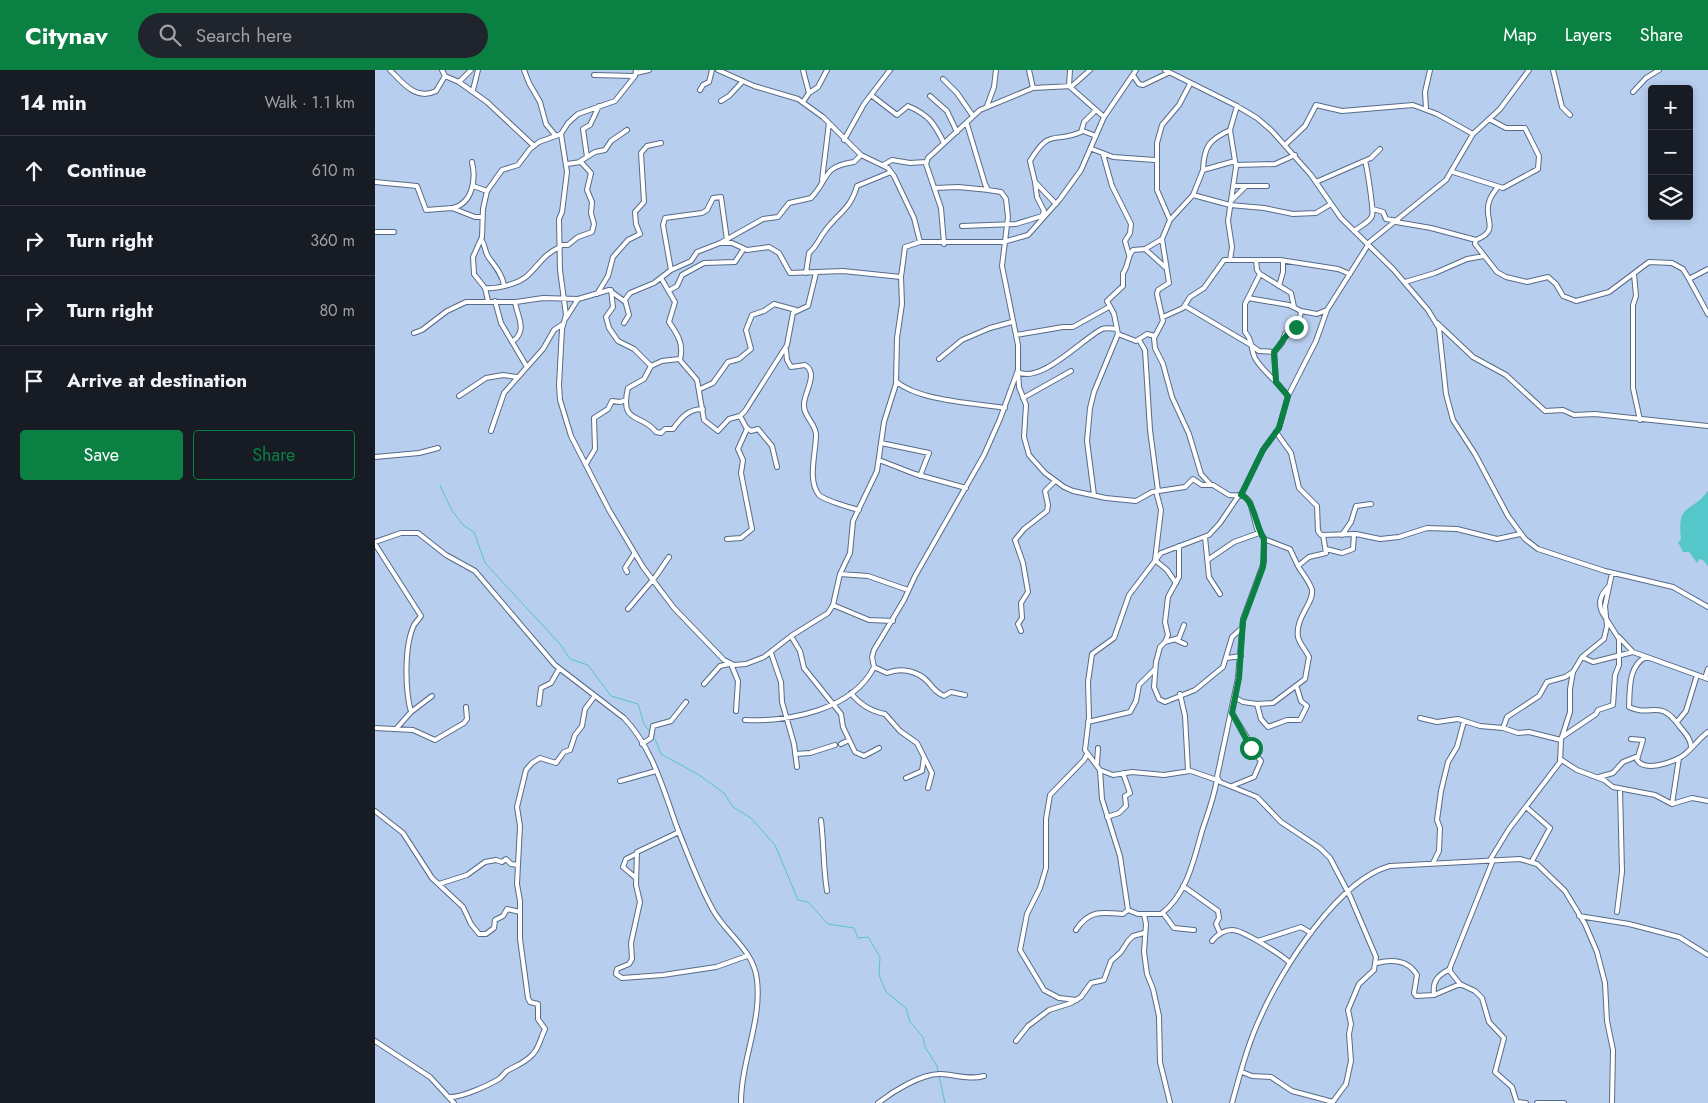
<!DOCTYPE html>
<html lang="en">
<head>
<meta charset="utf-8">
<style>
  body { margin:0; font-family:Jost,sans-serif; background:#20242c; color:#f1f3f6 }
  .controls { position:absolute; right:15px; top:15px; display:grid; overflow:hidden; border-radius:5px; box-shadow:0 2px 8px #0003 }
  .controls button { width:45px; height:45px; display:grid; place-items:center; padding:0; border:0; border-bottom:1px solid #363941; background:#171b24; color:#f1f3f6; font:25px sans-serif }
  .stop { position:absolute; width:15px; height:15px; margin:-11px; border:4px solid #0b8043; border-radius:50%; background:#fff }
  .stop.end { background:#0b8043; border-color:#fff; box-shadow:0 1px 5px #0008 }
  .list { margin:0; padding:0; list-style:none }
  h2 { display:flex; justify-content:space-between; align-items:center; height:65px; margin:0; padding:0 20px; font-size:21px }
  h2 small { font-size:16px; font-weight:400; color:#9ea1a6 }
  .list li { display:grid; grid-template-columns:32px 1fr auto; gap:15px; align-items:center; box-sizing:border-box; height:70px; padding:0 20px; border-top:1px solid #363941 }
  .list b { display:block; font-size:19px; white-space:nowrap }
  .list em { font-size:16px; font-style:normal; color:#9ea1a6 }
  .actions { display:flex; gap:10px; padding:15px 20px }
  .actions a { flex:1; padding:11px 0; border:1px solid #0b8043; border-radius:5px; text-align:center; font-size:18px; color:#0b8043 }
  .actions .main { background:#0b8043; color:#fff }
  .icon { flex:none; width:28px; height:28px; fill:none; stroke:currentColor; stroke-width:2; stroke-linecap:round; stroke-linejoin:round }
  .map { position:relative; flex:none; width:1333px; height:1033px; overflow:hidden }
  header { display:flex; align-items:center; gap:30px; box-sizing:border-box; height:70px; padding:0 25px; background:#0b8043; color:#fff }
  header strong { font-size:24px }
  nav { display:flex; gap:28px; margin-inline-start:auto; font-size:18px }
  .search { width:350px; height:45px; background:#20242c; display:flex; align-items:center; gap:12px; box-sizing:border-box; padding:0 18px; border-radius:28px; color:#9ea1a6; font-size:19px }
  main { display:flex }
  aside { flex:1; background:#171b24 }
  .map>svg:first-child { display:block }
</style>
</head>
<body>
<header>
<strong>Citynav</strong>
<div class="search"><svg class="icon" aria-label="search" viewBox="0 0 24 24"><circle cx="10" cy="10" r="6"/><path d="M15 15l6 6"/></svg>Search here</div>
<nav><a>Map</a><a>Layers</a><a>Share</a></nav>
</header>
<main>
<aside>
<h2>14 min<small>Walk · 1.1 km</small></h2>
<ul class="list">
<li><svg class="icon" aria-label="ahead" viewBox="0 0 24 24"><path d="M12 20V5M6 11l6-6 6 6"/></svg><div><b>Continue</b></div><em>610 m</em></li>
<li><svg class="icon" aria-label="right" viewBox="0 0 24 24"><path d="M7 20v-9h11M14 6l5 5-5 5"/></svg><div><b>Turn right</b></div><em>360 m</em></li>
<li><svg class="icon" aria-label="right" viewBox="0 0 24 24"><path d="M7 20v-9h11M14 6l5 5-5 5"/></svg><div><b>Turn right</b></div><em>80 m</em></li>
<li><svg class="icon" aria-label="arrive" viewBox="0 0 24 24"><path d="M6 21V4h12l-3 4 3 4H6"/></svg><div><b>Arrive at destination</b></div></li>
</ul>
<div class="actions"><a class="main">Save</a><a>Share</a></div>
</aside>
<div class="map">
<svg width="1333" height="1033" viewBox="0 0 1333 1033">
  <rect width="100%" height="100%" fill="#b8ceef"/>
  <path fill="#55c6c9" d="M1333 421V496L1328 490 1324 489 1322 493 1314 482H1308L1303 472 1306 470C1302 431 1315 445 1333 421Z"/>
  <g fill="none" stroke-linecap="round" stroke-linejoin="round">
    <path stroke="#55c6c9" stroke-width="1" d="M65 415 76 439 88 455 99 462 110 493 185 574 195 589 213 595 236 626 263 634 269 654 275 662
      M280 669 286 684 324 705 349 723 358 737 376 748 400 775 423 830 433 832 453 854 479 858 483 868 493 867 505 887 504 905 511 922 531 938 535 952 548 967 550 977 562 996 563 1002
      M564 1006 570 1033"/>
    <defs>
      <path id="minor" d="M15 0C28 13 41 31 61 21L70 6
        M67 0 70 6 84 12 96 0
        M149 0 154 13 165 32 171 54 180 65
        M261 0 260 6 240 31 203 44 193 53 186 64 192 102 187 142 184 149 185 200 191 245 187 259 184 315 185 330 196 366 234 440 268 497 299 538 349 590 359 595 371 594 389 587 416 566 453 543 458 535 465 504 475 483 478 451 502 401 509 352 521 314 522 268 527 234 526 207 530 177 545 172H628L653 165 685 129 706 100 729 47 761 0
        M343 0 379 16 423 29 448 47 486 85 513 98 519 106 539 148 545 172
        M428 0 434 23 428 32
        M654 0 658 18
        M695 0 694 16 729 47
        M790 0 862 36 882 48 897 61 936 105 966 148 1018 199 1053 240 1064 258 1071 324 1078 350 1100 384 1133 446 1150 469 1163 479 1230 501 1298 517 1333 537
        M1178 0 1187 37 1195 45
        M261 3 274 0
        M219 5 259 6
        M758 5 764 14 768 15 793 3
        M568 9 582 23 598 46
        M84 12 112 32 159 76
        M98 20 103 0
        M325 20 328 15 334 12 337 0
        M1258 22 1271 8 1284 0
        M434 23 443 17 452 0
        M496 25 522 45 533 36C554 45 559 53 569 73
        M555 26 572 41 582 62
        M346 31 354 26 368 11
        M612 36 619 17 621 0
        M1051 39 1050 22 1055 0
        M708 61 721 66
        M469 70 489 34 515 0
        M911 74 930 56 941 35 967 41 1038 35 1062 44 1098 64
        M717 79 738 87 780 90
        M728 84 737 116 756 154 755 163 750 171 754 185
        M212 87 208 59 215 55 224 36
        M204 92 220 82 230 80 236 71 252 60
        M508 95 517 90 535 93 551 92
        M861 95 900 94 920 85
        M828 100C829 76 834 70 855 60
        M1078 102 1128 118 1163 99 1164 86 1150 58H1131L1114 49
        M447 110 454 53
        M0 112 42 116 51 140 77 138 100 147H107
        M941 112 996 88 1005 79
        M98 116 112 121
        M858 116H892
        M560 118 583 117 614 120
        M1122 118C1119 122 1115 127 1114 132 1108 149 1126 160 1101 170L1100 174 1122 202 1131 207 1152 212 1173 207 1181 214 1188 226 1201 231 1234 222 1274 192 1297 193 1308 199 1314 209
        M818 125 855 135 889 138 918 144 941 143 956 134
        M856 131 871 116
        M681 134 660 112 655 91C675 57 679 74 706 62L709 52 721 40
        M78 138C98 133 101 109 97 92
        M998 139 1008 142 1011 149 1023 151
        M795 150 782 120V73L787 55 804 35 815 14
        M1021 152 1056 158 1101 170
        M587 156 641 154 667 146 669 141 662 127 660 112
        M979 161C984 157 995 152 997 146 999 141 992 97 990 91
        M0 162H19
        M106 169C110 174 110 183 114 188 120 196 127 204 129 215
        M347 172 388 149 403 147 414 133 436 128C455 108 446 97 479 92L486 85
        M569 174 566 138 551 94 553 88 605 40 658 18 697 16 715 0
        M992 174 1071 110 1098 64 1125 39 1154 0
        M185 175H193L203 167 217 162 219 154 216 143 217 132 212 120 216 103 206 92 192 94
        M770 179 787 169
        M855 190 857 177 853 151 861 97 855 60 862 36
        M881 190 882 200 885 204 916 223 919 237
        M1333 199 1314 209 1333 244
        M296 200 288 155 290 148 327 143 332 140 338 128 346 127 352 170
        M431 203 434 183C443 175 443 170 450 161 464 142 475 140 482 116L516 102
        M885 204 870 234V262C878 270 875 278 880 288 885 297 893 304 901 312
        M1259 204 1261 226 1258 235V318L1265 350
        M286 208 300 232 294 252C303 265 309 274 305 290
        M1030 212 1060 203 1092 189 1109 186
        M904 216 908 202V191
        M110 218C122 219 143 214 152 206 164 195 169 184 185 177
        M236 220 238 237 231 247 234 258 243 271 259 279 276 296 287 291 304 289 322 310 329 350 343 361 354 349 365 346 370 341 412 275 418 243 433 236 441 203
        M295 220 302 216 307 205 329 193 360 192 368 180
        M222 224 233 206 238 187 253 170 265 164 261 154 260 142 269 132 266 83 272 76 286 73
        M873 228 914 235 926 241
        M113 231 110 218 99 204 98 187 107 167 108 139 112 121 127 100 143 95 155 79 164 72 186 64
        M120 231 126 253 152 297
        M810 236 876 275
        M788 247 808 238 815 227 829 218 849 190H905L963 199 975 204
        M191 248 203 229
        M249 253 254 245 250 230
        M1062 253 1098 287 1131 305 1170 341 1188 340 1199 345 1220 344 1333 356
        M39 263 47 260 72 241 91 232H141L168 228 203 229 234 220 249 231 255 223 279 213 296 200 316 191 322 182 345 173H357L372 180 394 177 404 183 415 203 468 201 526 207
        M743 264 761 271 772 264 780 266
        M641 265 688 257H698L734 237
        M764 270 770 280 775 360 783 421
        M138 271C153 260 142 246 140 232
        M877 276 884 281 899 282
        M411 280 412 290 416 297 430 295C444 303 429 323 429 334 428 347 441 353 441 365 441 383 432 410 444 425 449 430 476 438 484 440
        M564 289 587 270 615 258 637 252
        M276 296 269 309 253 318C244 355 267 343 281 362L286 363 290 359H298C306 348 313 339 328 339
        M643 300 644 317 651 335 649 367 654 385 670 403 689 417 698 421 731 428 761 431 777 422 810 417 818 409 827 415H838L854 425 869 426 875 432 882 459 889 468V492L868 549 863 608 842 707 845 712 882 727 906 752 945 778 955 788 975 826 1001 887 999 900 984 914 973 940 976 954 974 964 976 991 971 1014 957 1033
        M643 302C666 314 707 269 727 259 731 257 737 259 742 259
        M522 312C545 331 600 333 630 338
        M325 319 338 313 353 292 364 289 376 279 371 260 377 245 389 241 399 234 421 240
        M84 326 111 308 128 305 142 307
        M913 326 901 312 899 282 907 273 910 264 924 253 926 241 942 244 952 240
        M648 328 696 301
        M371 357 376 361 383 359 397 376 402 397
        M116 361 129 323 168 279 179 260 188 254
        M901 362 916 383 924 418 942 436 943 461 946 465 981 464 1005 469 1024 467 1052 458 1082 459 1122 469 1145 464
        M506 373 554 383 545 406
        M0 387 44 383 63 378
        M504 390 540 404 591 418
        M211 394 220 379 219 348 233 339 237 331 245 332 251 330
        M836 415 826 404 814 364 797 327 788 294 780 278 779 268 788 251 782 224 783 220 794 213 787 169 795 150 818 125 828 100 860 91
        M781 421 786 440 780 490 792 500 801 513
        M719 425 712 371 715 338 719 322 743 264 739 244 732 231 748 216V203C754 196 752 186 758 180L770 179 790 197
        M866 425 888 380 904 358 913 326 941 271 952 240 993 175
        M967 465 976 452 981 436 996 434
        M830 467 834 507 845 524
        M352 469 366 468 377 459 366 403 368 390 363 379 372 359 365 346
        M889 469 915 479 923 496 934 487 951 483 948 465
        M0 472 26 463H43L71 485 100 501 180 595 249 648C278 678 289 722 303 760 314 787 324 815 338 840 351 864 379 880 382 910 387 951 366 991 366 1033
        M0 474 46 546C44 549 41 552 39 555 29 576 30 620 36 642
        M804 476V507L793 527 790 552 793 565 790 572 785 577 781 592 779 617 784 629 790 632 820 620 848 597 857 567 867 558
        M951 479 967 483 978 479 979 464
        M834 489 859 472 884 463
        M252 502 250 498 259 484
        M465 504 493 506 533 520
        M458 535 494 550 518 551
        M253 539 281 506 294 487
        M1230 547C1222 535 1224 526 1234 516
        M646 561 643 554 647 548 646 533 653 522 648 493 640 470 649 459 672 441 673 435 670 421 680 411
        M416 566 425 581 429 598 466 644 468 657 480 682 489 686 504 678
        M1244 567 1258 582
        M801 570 810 574
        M790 572 804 568 809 555
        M396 583 406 612 407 632 419 674 422 697
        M1207 587 1218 592 1258 582 1333 609
        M1271 587C1253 596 1255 619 1254 637 1277 648 1284 627 1305 657 1310 663 1316 669 1316 677
        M852 588 866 586
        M356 594 363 611 361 641
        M499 597 512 603C526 597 544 601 554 613 559 619 562 623 569 626L576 622 590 625
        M1330 608 1333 599
        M329 614 345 596 354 594
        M476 623C485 635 495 641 510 644L525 661 542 673 557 703 553 718
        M805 624 810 646 813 700 842 710
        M859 627 868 632 882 634 898 633 930 609 934 587C931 580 925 575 923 567 920 547 939 533 937 520 935 512 927 503 923 496
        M164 634 166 618 176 613 184 599
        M882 634 886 649 893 657 912 650H925L932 636 926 631 922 618
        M1045 648 1062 652 1083 649 1105 656 1128 658 1143 663 1154 662 1186 670
        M370 650C413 652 478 640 499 597L497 587 499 580 529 530 540 506 609 385 625 349 643 300V275L627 196 633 147 631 129 626 122 613 120 610 114 592 54
        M713 652 755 642 761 631 764 615 780 599
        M1302 652 1311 641 1322 605
        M0 658 38 660 60 670 89 653 92 649 91 637
        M1128 658 1132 647 1164 626 1172 612 1190 607 1198 602
        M21 659 36 642 57 626
        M1187 667 1221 644 1223 640 1238 635 1240 605 1244 595V569L1232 550
        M1256 669 1268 670 1262 690C1270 702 1295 693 1306 687 1316 681 1323 669 1333 662
        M267 674 276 668 278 656 296 651 311 632
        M466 674 474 670
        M420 684 435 683 460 675
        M1185 689 1202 700 1229 710 1238 717 1280 725 1297 734 1317 728 1333 731
        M722 693 723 678
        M725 700 738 705 757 702 789 705 815 701
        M1224 707 1238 703 1248 692 1263 686
        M531 708 547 701 549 687
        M842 709C839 728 833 743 827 761 819 790 811 826 786 844H763L753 840 745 786 727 729 725 700 710 680 714 647 713 612 717 584 739 568 754 525 786 483 834 465 845 453 864 425
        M245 711 281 701
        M857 716 879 707 886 691 878 682 873 669 857 643
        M1297 734 1304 688
        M1151 737 1175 758 1157 791
        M0 741 28 763 57 808 88 837 96 854 104 864H111L119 858 120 850 128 846 132 839 145 842
        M732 747 744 743 751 736 750 726 755 723 748 703
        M446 750C449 774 448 797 452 821
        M304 762 262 782 261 815 265 832 256 873 257 889 254 894 242 899 241 904 247 908 288 905 341 897 372 886
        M1115 790 1134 759 1185 692 1186 670 1195 642V619L1198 602 1207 587 1229 569 1232 556 1230 536 1237 503
        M1118 790 1074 900 1085 914 1100 921 1107 928 1114 952 1129 968 1120 1002 1137 1017 1142 1033
        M1058 793 1064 781 1065 758 1062 750 1066 721 1073 692 1082 677 1089 651
        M261 808 248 797 251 789 261 784
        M64 814 92 805 110 792 121 790 127 792 131 789 136 794 143 795
        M808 816 843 841 844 848 841 854 845 863
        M1242 842 1247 802 1245 719
        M788 843 799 858 819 860
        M769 844 771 854 769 882 772 904 778 919 784 946 785 992 795 1033
        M1204 846 1254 854 1304 867 1333 885
        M701 860C714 840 726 842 748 844L753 840
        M837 871C842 865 848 860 857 860 868 860 905 884 914 892
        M883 871 926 857 936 863
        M1002 893C1018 889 1033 890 1042 905L1039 923 1041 926 1059 925 1085 914
        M1059 925C1057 911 1063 905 1075 899
        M702 930 684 928 669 920 645 880 652 844 665 818 671 798V749L675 725 709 690 712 684
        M0 971 55 1007 79 1033
        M641 971 653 956 674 940 696 933 706 927 716 913 729 910 736 891 746 882 753 871 758 866 769 863
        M867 1002 877 1006 896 1007 917 1021 958 1032
        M74 1027C86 1028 114 1015 124 1009 127 1007 129 1003 132 1001 142 995 150 993 158 984 164 978 166 967 170 959L163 949V934L155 932 153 928 145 869V831L142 814 145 756 142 737 151 700 157 693 165 688 181 693 189 682 195 680 200 665 207 656 210 639 219 627
        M1142 1032 1151 1033
        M503 1033C517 1022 547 1003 566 1004 581 1005 595 1010 609 1006
        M857 1033C865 1004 873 973 886 946 906 900 964 809 1015 796L1145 789 1162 794 1190 821 1210 854 1222 882 1230 913 1232 951 1238 980 1237 1033
        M1162 1033H1189"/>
    </defs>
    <use href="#minor" stroke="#576b88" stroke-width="6"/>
    <use href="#minor" stroke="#fff" stroke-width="4"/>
  </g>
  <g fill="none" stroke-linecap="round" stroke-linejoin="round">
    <path stroke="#0b8043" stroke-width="6" d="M876 678 857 643 864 608 868 551 888 497 889 469C881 457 879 429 866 425L888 380 904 358 913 326 901 312 899 282C907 273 910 264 921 257"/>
  </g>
</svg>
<div class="controls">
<button>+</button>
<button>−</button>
<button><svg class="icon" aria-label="layers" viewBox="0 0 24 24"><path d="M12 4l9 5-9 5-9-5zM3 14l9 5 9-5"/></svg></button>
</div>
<div class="stop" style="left:876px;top:678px"></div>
<div class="stop end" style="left:921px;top:257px"></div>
</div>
</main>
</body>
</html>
